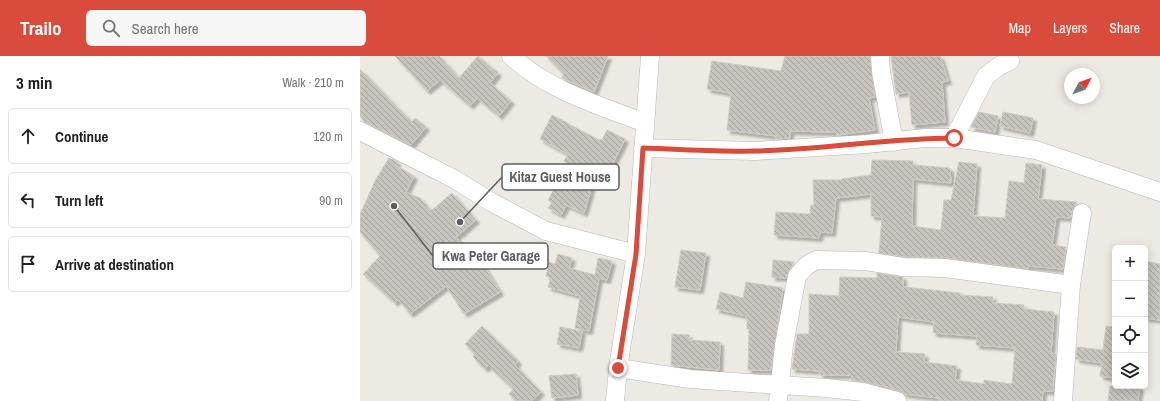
<!DOCTYPE html>
<html lang="en">
<head>
<meta charset="utf-8">
<style>
  body { margin:0; font-family:"Archivo Narrow",sans-serif; background:#f6f6f6; color:#202124 }
  .controls { position:absolute; right:12px; bottom:12px; display:grid; overflow:hidden; border-radius:6px; box-shadow:0 2px 10px #0003 }
  .controls button { width:36px; height:36px; display:grid; place-items:center; padding:0; border:0; border-bottom:1px solid #e0e0e0; background:#fff; color:#202124; font:20px sans-serif }
  .compass { position:absolute; left:704px; top:12px; width:36px; height:36px; border-radius:50%; background:#fff; box-shadow:0 2px 10px #0003; rotate:49deg }
  .stop { position:absolute; width:12px; height:12px; margin:-9px; border:3px solid #d94b3a; border-radius:50%; background:#fff }
  .stop.end { background:#d94b3a; border-color:#fff; box-shadow:0 1px 4px #0008 }
  .list { margin:0; padding:0; list-style:none }
  h2 { display:flex; justify-content:space-between; align-items:center; height:52px; margin:0; padding:0 16px; font-size:17px }
  h2 small { font-size:13px; font-weight:400; color:#757577 }
  .list li { display:grid; grid-template-columns:26px 1fr auto; gap:12px; align-items:center; box-sizing:border-box; height:56px; margin:0 8px 8px; padding:0 8px; border:1px solid #e0e0e0; border-radius:6px }
  .list b { display:block; font-size:15px; white-space:nowrap }
  .list em { font-size:13px; font-style:normal; color:#757577 }
  .icon { flex:none; width:22px; height:22px; fill:none; stroke:currentColor; stroke-width:2; stroke-linecap:round; stroke-linejoin:round }
  .map { position:relative; flex:none; width:800px; height:345px; overflow:hidden }
  header { display:flex; align-items:center; gap:24px; box-sizing:border-box; height:56px; padding:0 20px; background:#d94b3a; color:#fff }
  header strong { font-size:19px }
  nav { display:flex; gap:22px; margin-inline-start:auto; font-size:14px }
  .search { width:280px; height:36px; background:#f6f6f6; display:flex; align-items:center; gap:10px; box-sizing:border-box; padding:0 14px; border-radius:6px; color:#757577; font-size:15px }
  main { display:flex }
  aside { flex:1; background:#fff }
  .map>svg:first-child { display:block }
</style>
</head>
<body>
<header>
<strong>Trailo</strong>
<div class="search"><svg class="icon" aria-label="search" viewBox="0 0 24 24"><circle cx="10" cy="10" r="6"/><path d="M15 15l6 6"/></svg>Search here</div>
<nav><a>Map</a><a>Layers</a><a>Share</a></nav>
</header>
<main>
<aside>
<h2>3 min<small>Walk · 210 m</small></h2>
<ul class="list">
<li><svg class="icon" aria-label="ahead" viewBox="0 0 24 24"><path d="M12 20V5M6 11l6-6 6 6"/></svg><div><b>Continue</b></div><em>120 m</em></li>
<li><svg class="icon" aria-label="left" viewBox="0 0 24 24"><path d="M17 20v-9H6M10 6l-5 5 5 5"/></svg><div><b>Turn left</b></div><em>90 m</em></li>
<li><svg class="icon" aria-label="arrive" viewBox="0 0 24 24"><path d="M6 21V4h12l-3 4 3 4H6"/></svg><div><b>Arrive at destination</b></div></li>
</ul>
</aside>
<div class="map">
<svg width="800" height="345" viewBox="0 0 800 345">
  <defs>
    <pattern id="building-back-hatch" width="6" height="6" patternUnits="userSpaceOnUse"><rect width="6" height="6" fill="#c7c4be"/><path d="M-1 5l2 2M0 0l6 6M5-1l2 2" fill="none" stroke="#a5a29e"/></pattern>
    <filter id="shadow"><feDropShadow dx="3.5" dy="3.5" stdDeviation="1" flood-color="#0004"/></filter>
  </defs>
  <rect width="100%" height="100%" fill="#eceae2"/>
  <path fill="url(#building-back-hatch)" stroke="#d0cbc1" fill-rule="evenodd" filter="url(#shadow)" d="M35 0H79L99 22 118 0 138 17 130 27 151 45 139 60 117 42 110 50 80 24 67 35Z
    M186 0H248L234 36 202 22 204 18Z
    M425 0H510L515 41 509 42 515 74 477 79 476 76H472L430 75V82L416 83V80L367 74 371 37 347 33 352 5 421 15Z
    M531 0H580L588 25 582 26 585 66 552 69 549 36 536 38Z
    M0 13 52 66 55 62 66 71 51 89 5 66 0 60Z
    M619 56 638 60 635 76 611 71Z
    M643 56 673 62 670 77 640 70Z
    M192 59 237 83 242 84 247 74 265 83 249 115 237 112 224 157 206 149 201 159 188 152 192 147 188 144 208 108 204 105 208 98 180 83Z
    M29 102 38 106 35 109 54 120 46 136 60 142 71 155 92 137 116 164 96 181 116 210 122 207 140 236 104 258 86 230 50 258 38 243 35 247 3 218 20 200 0 176V158L16 123Z
    M512 104 553 105V109L590 112 591 127 553 123 552 170 581 174 584 144H591L599 106 617 108 613 160 645 162 649 125 664 127 666 107 682 109 678 143 717 146 712 155 711 162 696 161 692 189 706 191 703 213 668 210V213L586 202 545 201 519 197 522 161 511 160V138L476 142 472 177 460 176 459 182 414 179 416 156 450 158 451 149 454 150 453 124H481V123L511 119Z
    M321 194 346 197 340 234 315 231Z
    M198 198 212 202 209 212 235 219 238 202 252 205 247 224 239 222 229 275 215 272 220 240 188 231 191 222 186 220 189 206 195 208Z
    M413 204 434 206 426 222 412 221Z
    M785 205 800 208V264L785 262Z
    M517 217 543 221V231L600 237V239L633 241V247L664 249V253L694 256 691 297 696 298 693 335H683L682 345H579V342L545 338 540 335 506 326 491 324 492 319H460V315L432 313 437 278H449V238L479 240 480 221 517 222ZM538 261 574 266 573 277 617 280 616 289 655 292 652 328 624 324V328L595 324 597 310 564 306 565 298 536 296Z
    M386 226 423 232 411 314H388L389 273H387V260L356 253 360 236 383 242Z
    M122 270 158 305 155 309 181 336 172 345H156L149 338 153 333 128 309 125 313 113 301 115 298 105 288Z
    M746 270 755 271V322L740 320 742 307 716 303 717 291 743 294Z
    M200 271 222 275 219 292 197 288Z
    M312 278 329 279V284L360 286 359 314 311 309Z
    M216 318 218 339 192 342 189 320Z
    M750 330H780L778 345H748Z"/>
  <g fill="none" stroke-linecap="round" stroke-linejoin="round">
    <defs>
      <path id="street" d="M151 0C188 34 238 49 285 67
        M520 0 521 16 534 86
        M0 75 94 123 133 147 186 175 276 198
        M594 82 626 20 639 10 650 5
        M283 92 395 95 507 88 565 82H594L676 94 800 136
        M258 312 330 323 466 332 503 336 537 345
        M255 345 258 312 276 198 290 0
        M418 345 424 289 437 220 446 210 456 204 505 205 544 211 585 212 711 229
        M703 345 711 229 722 157"/>
    </defs>
    <use href="#street" stroke="#b4b7bb" stroke-width="19"/>
    <use href="#street" stroke="#fff" stroke-width="18"/>
  </g>
  <g fill="none" stroke-linecap="round" stroke-linejoin="round">
    <path stroke="#d94b3a" stroke-width="5" d="M258 312 276 198 283 92C320 93 358 96 395 95 461 94 528 82 594 82"/>
  </g>
  <path fill="none" stroke="#5a5d61" stroke-width="1.5" d="M100 166L142 121M34 150L73 200"/>
  <g fill="#5a5d61" stroke="#fff" stroke-width="1.5">
    <circle cx="100" cy="166" r="4"/>
    <circle cx="34" cy="150" r="4"/>
  </g>
  <g fill="#fff" stroke="#5a5d61" stroke-width="1.5">
    <rect x="142" y="108" width="117" height="26" rx="4"/>
    <rect x="73" y="187" width="115" height="26" rx="4"/>
  </g>
  <g font-size="14" text-anchor="middle" font-weight="bold" fill="#5a5d61">
    <text x="200" y="126">Kitaz Guest House</text>
    <text x="131" y="205">Kwa Peter Garage</text>
  </g>
</svg>
<div class="controls">
<button>+</button>
<button>−</button>
<button><svg class="icon" aria-label="locate" viewBox="0 0 24 24"><circle cx="12" cy="12" r="6"/><path d="M12 2v4M12 18v4M2 12h4M18 12h4"/></svg></button>
<button><svg class="icon" aria-label="layers" viewBox="0 0 24 24"><path d="M12 4l9 5-9 5-9-5zM3 14l9 5 9-5"/></svg></button>
</div>
<svg class="compass" viewBox="-18 -18 36 36"><path d="M0-13l5 13h-10z" fill="#e53935"/><path d="M0 13l5-13h-10z" fill="#757577"/></svg>
<div class="stop" style="left:594px;top:82px"></div>
<div class="stop end" style="left:258px;top:312px"></div>
</div>
</main>
</body>
</html>
